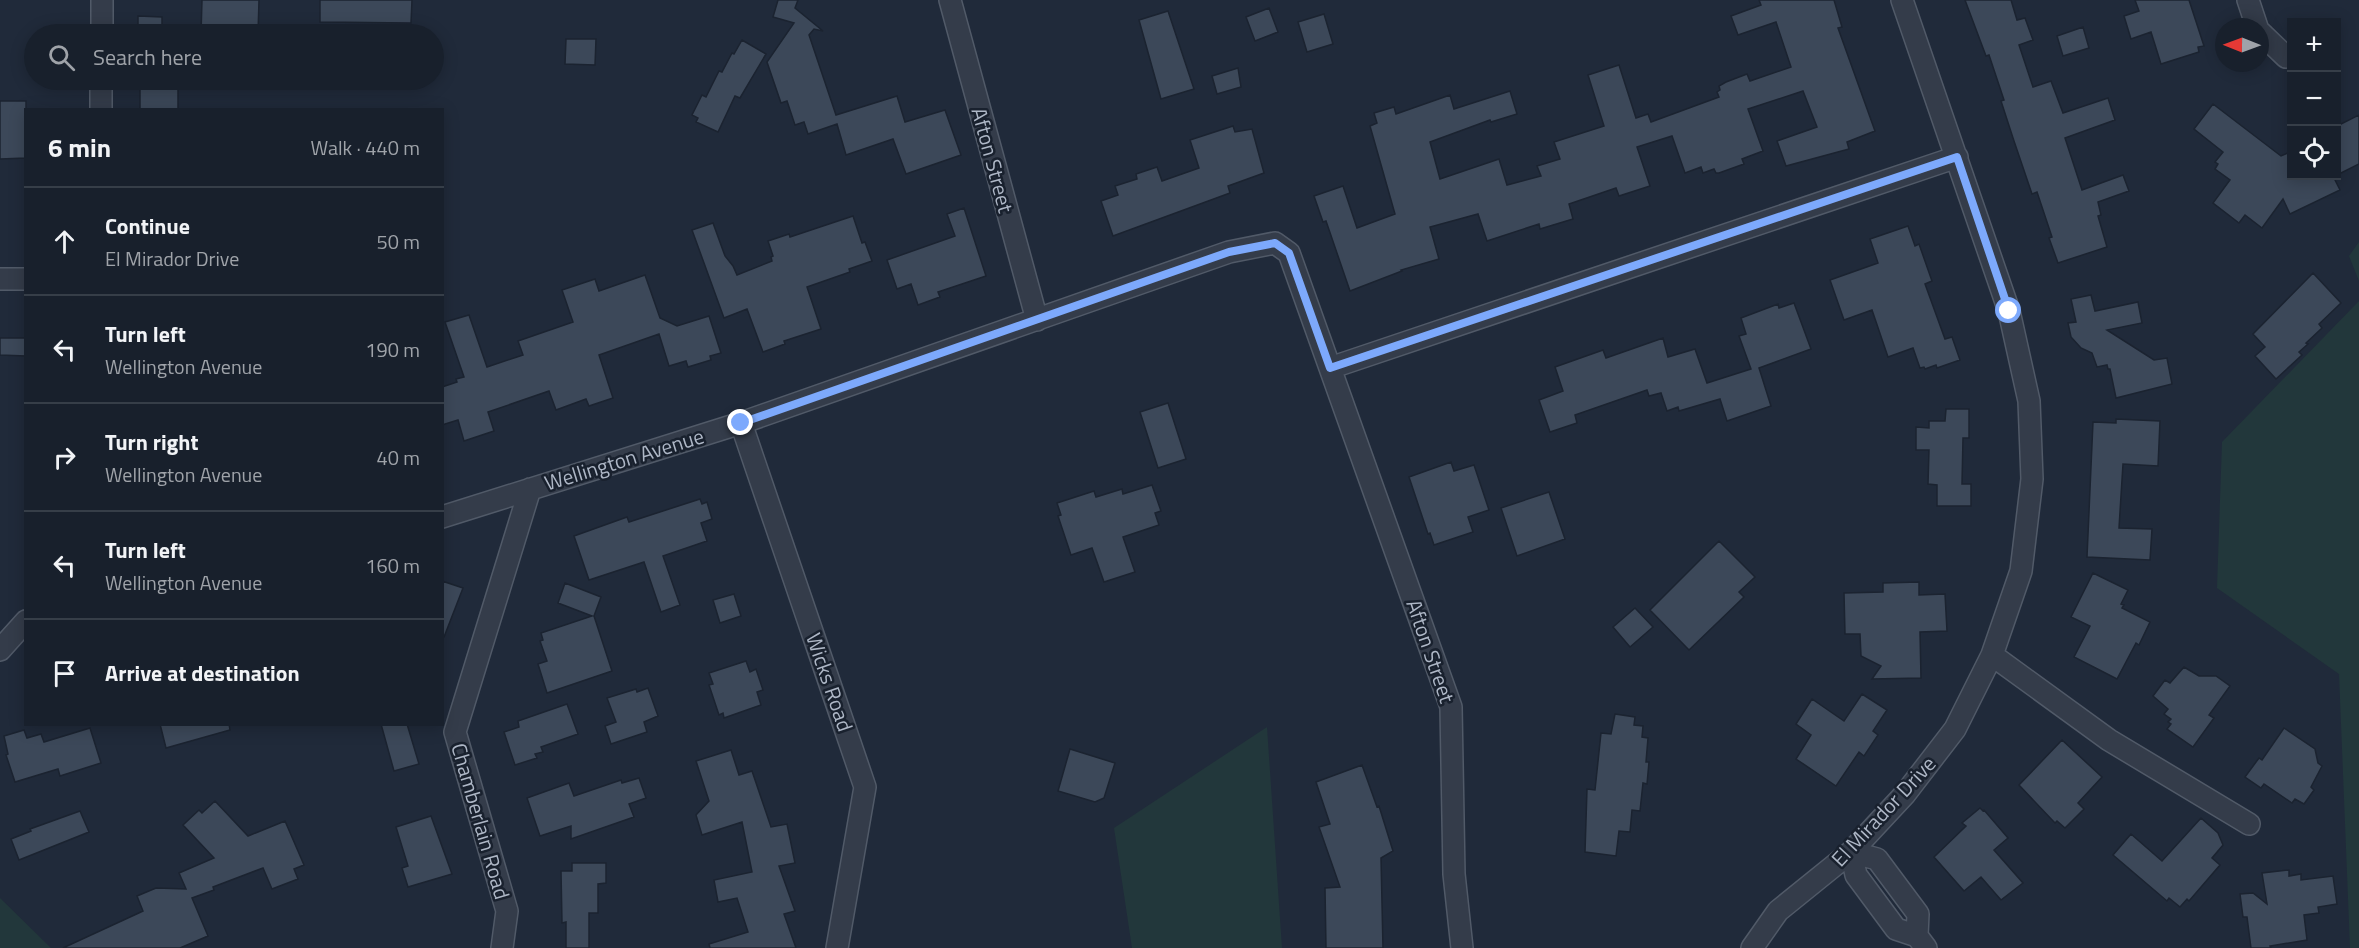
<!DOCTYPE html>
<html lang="en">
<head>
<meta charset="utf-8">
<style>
  body { margin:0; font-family:"Titillium Web",sans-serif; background:#212834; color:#f1f3f6 }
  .controls { position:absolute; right:18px; top:18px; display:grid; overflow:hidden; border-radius:0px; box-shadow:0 3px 15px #0003 }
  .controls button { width:54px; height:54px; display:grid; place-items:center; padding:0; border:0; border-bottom:2px solid #363e48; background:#18202c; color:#f1f3f6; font:30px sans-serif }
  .compass { position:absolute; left:2215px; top:18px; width:54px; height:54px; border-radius:50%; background:#18202c; box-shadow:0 3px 15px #0003; rotate:271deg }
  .stop { position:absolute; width:18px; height:18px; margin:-14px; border:4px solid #7da9fc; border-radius:50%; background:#fff }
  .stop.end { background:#7da9fc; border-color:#fff; box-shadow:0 2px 6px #0008 }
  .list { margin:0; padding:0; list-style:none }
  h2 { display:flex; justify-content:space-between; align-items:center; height:78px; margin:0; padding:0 24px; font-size:26px }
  h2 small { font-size:20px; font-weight:400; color:#9fa3a9 }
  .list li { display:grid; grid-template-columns:39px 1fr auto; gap:18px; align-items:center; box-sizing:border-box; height:108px; padding:0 24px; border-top:2px solid #363e48 }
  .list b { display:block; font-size:22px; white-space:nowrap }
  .list p { margin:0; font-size:20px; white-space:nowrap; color:#9fa3a9 }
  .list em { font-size:20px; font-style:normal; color:#9fa3a9 }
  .icon { flex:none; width:33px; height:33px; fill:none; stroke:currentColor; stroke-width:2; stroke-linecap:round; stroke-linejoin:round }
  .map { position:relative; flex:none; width:2359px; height:948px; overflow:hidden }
  .search { position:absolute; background:#18202c; box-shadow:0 3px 15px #0003; left:24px; top:24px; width:420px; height:66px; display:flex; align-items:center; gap:15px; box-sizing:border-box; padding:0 21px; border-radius:33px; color:#9fa3a9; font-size:22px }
  .panel { position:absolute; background:#18202c; box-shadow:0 3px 15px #0003; left:24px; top:108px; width:420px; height:618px; border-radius:0px }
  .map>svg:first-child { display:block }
</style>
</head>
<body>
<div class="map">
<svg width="2359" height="948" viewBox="0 0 2359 948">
  <rect width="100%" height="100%" fill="#202a3a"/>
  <path fill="#22373b" d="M2359 242V281L2349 256Z
    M2359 301V948H2350L2339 674 2217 588 2222 442Z
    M1267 727 1282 948H1132L1114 828Z
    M0 898 51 948H0Z"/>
  <path fill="#3c4859" stroke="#1b2330" stroke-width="1.5" d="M202 0H259L258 34H201Z
    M320 0H412L411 23 320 22Z
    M778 0H798L795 8 823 31 814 29 809 35 836 115 897 96 905 122 945 110 961 155 906 174 893 139 846 155 837 124 808 134 804 122 795 125 787 101 781 103 767 62 794 23 773 17Z
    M1759 0H1834L1842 27 1838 28 1875 131 1847 142 1849 149 1786 166 1777 141 1817 127 1803 91 1748 109 1763 151 1742 159 1744 164 1719 173H1716L1714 169 1703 173 1701 167 1685 173 1672 136 1637 147 1650 186 1619 196 1616 188 1569 204 1573 219 1540 229 1539 224 1487 241 1478 214 1430 227 1439 259 1401 270 1402 271 1350 291 1326 221 1323 222 1314 196 1343 186 1357 228 1395 214 1370 126 1377 123 1374 113 1394 107 1396 114 1450 95 1454 109 1510 91 1517 114 1491 122 1490 120 1430 142 1440 179 1499 159 1507 185 1541 176 1537 166 1560 159 1554 142 1604 126 1588 75 1619 65 1636 118 1648 114 1651 122 1719 97 1717 92 1720 90 1719 86 1726 82 1747 74 1750 81 1791 67 1776 22 1738 35 1731 16 1761 5Z
    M1965 0H2011L2017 20 2025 18 2033 40 2019 45 2033 87 2051 81 2063 113 2108 98 2115 120 2065 138 2082 190 2123 175 2129 191 2098 202 2101 215 2098 216 2107 247 2058 263 2049 238 2052 237 2037 192 2032 194 2014 141 2001 101 2004 100 1989 55 1986 56Z
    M2135 0H2189L2204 46 2198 47 2199 52 2161 64 2151 32 2131 39 2124 16 2139 11Z
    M1269 8 1278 32 1255 41 1246 17Z
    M1168 11 1194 89 1161 99 1139 20Z
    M1324 14 1333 44 1307 52 1298 22Z
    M138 16 162 17V34H138Z
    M2083 27 2089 48 2063 56 2057 36Z
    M566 39H596L595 65 565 64Z
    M742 40 766 54 740 98 735 96 718 132 696 122 698 118 692 115 702 95 706 97 719 71 722 72 732 53 734 54Z
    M1238 68 1241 87 1217 94 1212 76Z
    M140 80H178V110H140Z
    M0 101H26V158L0 159Z
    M2213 104 2281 156 2292 151V176H2333L2340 190 2290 214 2283 199 2262 228 2245 215 2239 223 2213 203 2230 180 2215 169 2218 164 2215 162 2223 152 2194 129Z
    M2359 115V164L2337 175V126Z
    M1233 126 1235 132 1252 129 1264 173 1228 186 1230 193 1113 236 1101 201 1118 195 1115 186 1137 179 1136 174 1157 167 1162 181 1199 168 1190 140Z
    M964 208 986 276 938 292 940 297 918 305 911 284 897 289 887 260 955 236 947 214Z
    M853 216 862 243 865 242 872 261 849 269 850 272 807 287 821 329 784 341 785 344 763 352 747 309 724 318 692 230 713 223 725 256 733 266 737 275 772 261 771 257 773 256 768 241 789 234 790 237Z
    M1908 226 1915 246 1919 244 1932 281 1925 284 1945 339 1952 337 1960 360 1937 368 1936 365 1925 369 1924 367 1920 368 1913 348 1888 357 1872 310 1844 320 1830 280 1878 263 1870 239Z
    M2313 273 2341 303 2319 324 2322 328 2306 343 2308 344 2299 352 2302 355 2276 379 2255 356 2265 347 2253 334Z
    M645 275 660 318 677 326 709 316 721 353 710 356 711 360 688 367 686 361 669 366 659 334 599 355 613 398 589 406 586 399 556 410 549 391 488 412 494 431 464 441 458 420 442 425V387L457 382 456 379 464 377 445 322 469 315 487 367 523 355 518 341 573 322 562 290 595 279 599 291Z
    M2091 295 2095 311 2138 302 2142 323 2107 330 2154 360 2167 358 2172 384 2116 398 2110 369H2108L2107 365 2097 367 2092 353 2081 348 2071 337 2068 323 2076 322 2071 299Z
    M1794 303 1811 349 1759 368 1771 406 1727 421 1720 399 1679 411 1678 407 1667 411 1661 393 1649 396 1647 390 1575 415 1577 423 1550 432 1539 400 1563 391 1555 367 1603 350 1606 358 1663 338 1668 357 1695 349 1707 383 1751 369 1739 336 1746 334 1741 318 1778 304 1779 308Z
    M0 338H26V356L0 355Z
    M1168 403 1186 459 1158 468 1140 412Z
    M1946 409H1969V438H1963L1962 484H1971V506H1937V485L1928 484 1929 450H1916V427L1929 428V421H1945Z
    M2116 419 2160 421 2158 466 2123 464 2119 528 2152 529 2150 560 2087 557 2093 422 2116 423Z
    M1451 462 1454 471 1474 465 1489 510 1468 517 1473 532 1434 545 1430 533 1428 534 1409 477Z
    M1152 485 1161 511 1155 513 1159 525 1123 537 1135 572 1104 582 1092 548 1071 555 1058 516 1061 515 1057 503 1094 491 1096 497 1122 489 1123 494Z
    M1549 492 1565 539 1517 556 1501 508Z
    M700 499 702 504 707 502 712 519 701 523 707 541 663 556 680 605 661 612 644 562 589 580 574 536 627 517 629 522Z
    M1719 541 1755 577 1739 592 1744 597 1689 650 1650 610Z
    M2093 573 2128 590 2121 604 2124 605 2122 608 2150 622 2139 645 2136 643 2117 679 2074 657 2090 626 2071 617Z
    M442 581 463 588 444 637H442Z
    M1919 582V595L1945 594 1947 631 1920 632 1921 678 1872 679 1881 666 1861 656 1860 634H1845L1844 593 1883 592V583Z
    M565 583 601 597 594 616 612 671 547 693 538 664 547 661 540 641 543 640 541 633 592 616 558 603Z
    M734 594 741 616 720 623 713 600Z
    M1635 608 1653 627 1630 647 1613 627Z
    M746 661 750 672 756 669 763 690 757 692 761 705 724 718 723 713 719 715 709 685 713 684 709 673Z
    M2184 667 2199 676H2216L2230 686 2209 715 2214 718 2193 747 2167 729 2171 724 2168 722 2171 719 2164 714 2168 709 2153 696 2165 680 2170 683Z
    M648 688 658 716 644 722 647 732 611 744 605 726 616 722 607 698 636 689 637 692Z
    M1862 694 1887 710 1873 731 1878 735 1864 756 1859 752 1836 786 1796 759 1811 735 1796 724 1812 699 1844 721Z
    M567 704 578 734 541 747 543 752 535 754 537 758 515 765 504 732 519 727 518 721Z
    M1615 714 1635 717 1634 725 1643 726 1642 737 1648 738 1646 762H1649L1647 784 1643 783 1640 811 1632 810 1630 832 1619 831 1616 856 1585 852 1587 789 1595 790 1601 733 1611 734Z
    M160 724H229L230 730 166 748Z
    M381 724H407L419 764 394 771Z
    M90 728 101 763 60 776 58 769 15 782 6 755 8 754 4 736 24 730 27 738 41 734 44 742Z
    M2284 728 2315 749 2318 763 2322 766 2311 787 2314 790 2304 804 2295 799 2292 803 2264 784 2261 788 2245 777 2259 758 2262 760Z
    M2062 740 2102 777 2078 803 2084 809 2065 828 2057 821 2055 823 2019 785Z
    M1070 749 1115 763 1104 798 1095 802 1058 791Z
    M731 750 739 775 752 771 771 827 787 824 795 863 779 866 795 911 784 914 796 948H710L709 944 748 932 737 898 718 902 714 880 752 872 742 822 702 835 696 815 709 801 696 761Z
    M1362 765 1377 807 1379 806 1393 851 1381 858 1383 948H1326L1325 888 1340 887 1319 827 1330 824 1316 782Z
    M639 778 646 798 629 804 634 817 571 839V826L540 836 527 798 569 783 574 796 621 780 622 783Z
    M215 801 248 836 285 821 304 865 294 869 298 879 272 889 263 868 213 887 214 890 192 898 208 936 180 948H63L143 911 137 896 156 888 186 889 179 873 214 858 183 825 199 810 202 813Z
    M1980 808 1983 811 1984 810 2008 838 1994 850 2023 883 2001 900 1981 877 1964 891 1934 857 1966 826 1962 823Z
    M80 811 89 832 19 860 11 839 31 831 30 829Z
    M431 816 452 874 408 887 402 868 408 866 396 827Z
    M2201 818 2218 833 2223 845 2212 858 2220 865 2189 901 2187 899 2180 907 2169 898 2167 901 2113 855 2131 834 2162 861Z
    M572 863H606V883L598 884V913H589V948H566V922L562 923 561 871H572Z
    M2289 870V876L2301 874V880L2333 876 2337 904 2318 907 2319 913 2304 915 2307 940 2270 946 2271 948H2251L2247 917H2243L2240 894 2253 893 2267 904 2262 873Z"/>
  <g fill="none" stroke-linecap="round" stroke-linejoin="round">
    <defs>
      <path id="street" d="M950 0 1037 320
        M2248 0 2257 27
        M2260 32 2286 57
        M102 34V0
        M101 110V80
        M0 279H26
        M1330 368 1451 707 1454 874 1462 948
        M741 423 865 787 837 948
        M442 517 741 423 1229 252 1275 243 1289 253 1330 368 1957 157
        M0 650 26 621
        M1992 655 2109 740 2249 824
        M1917 936 1918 914 1877 859 1851 852 1856 875 1896 929 1917 936 1926 948
        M502 948 507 911 455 732 530 489
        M1752 948 1778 911 1851 852 1905 794 1955 729 1992 655 2021 571 2032 479 2029 401 2009 311 1902 0"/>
    </defs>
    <use href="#street" stroke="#515a68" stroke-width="24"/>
    <use href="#street" stroke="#343c4a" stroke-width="21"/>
  </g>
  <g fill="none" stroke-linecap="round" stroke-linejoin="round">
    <path stroke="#7da9fc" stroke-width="8" d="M741 423 1229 252 1275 243 1289 253 1330 368 1957 157 2009 311"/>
  </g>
  <g text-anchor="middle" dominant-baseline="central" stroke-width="5" stroke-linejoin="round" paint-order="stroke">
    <g font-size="21" fill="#aeb7c6" stroke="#19212e">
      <text transform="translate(993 160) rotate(75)">Afton Street</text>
      <text transform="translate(624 459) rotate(-17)">Wellington Avenue</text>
      <text transform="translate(1431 651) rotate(71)">Afton Street</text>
      <text transform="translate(830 682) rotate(71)">Wicks Road</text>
      <text transform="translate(1883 811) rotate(-47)">El Mirador Drive</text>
      <text transform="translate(481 821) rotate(74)">Chamberlain Road</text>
    </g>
  </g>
</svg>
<div class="controls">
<button>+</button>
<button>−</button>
<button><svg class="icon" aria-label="locate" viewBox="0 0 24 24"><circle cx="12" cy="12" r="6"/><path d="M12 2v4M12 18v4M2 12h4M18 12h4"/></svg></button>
</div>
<svg class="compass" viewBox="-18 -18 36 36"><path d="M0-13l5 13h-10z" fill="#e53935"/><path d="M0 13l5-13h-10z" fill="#9fa3a9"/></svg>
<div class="stop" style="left:2009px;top:311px"></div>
<div class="stop end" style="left:741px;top:423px"></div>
<div class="search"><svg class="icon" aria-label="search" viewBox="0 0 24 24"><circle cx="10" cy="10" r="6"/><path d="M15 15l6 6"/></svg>Search here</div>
<section class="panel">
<h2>6 min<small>Walk · 440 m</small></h2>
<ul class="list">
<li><svg class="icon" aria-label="ahead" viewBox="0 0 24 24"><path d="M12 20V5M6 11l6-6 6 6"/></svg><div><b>Continue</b><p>El Mirador Drive</p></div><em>50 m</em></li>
<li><svg class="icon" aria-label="left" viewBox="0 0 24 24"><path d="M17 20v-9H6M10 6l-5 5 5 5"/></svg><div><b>Turn left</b><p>Wellington Avenue</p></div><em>190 m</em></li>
<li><svg class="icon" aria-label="right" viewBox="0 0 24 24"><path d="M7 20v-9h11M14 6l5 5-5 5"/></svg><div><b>Turn right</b><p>Wellington Avenue</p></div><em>40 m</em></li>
<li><svg class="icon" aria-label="left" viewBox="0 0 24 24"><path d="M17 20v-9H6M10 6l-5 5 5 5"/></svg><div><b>Turn left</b><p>Wellington Avenue</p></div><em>160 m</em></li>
<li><svg class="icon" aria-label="arrive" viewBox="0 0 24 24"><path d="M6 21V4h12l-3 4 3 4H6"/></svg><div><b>Arrive at destination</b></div></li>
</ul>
</section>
</div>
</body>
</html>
